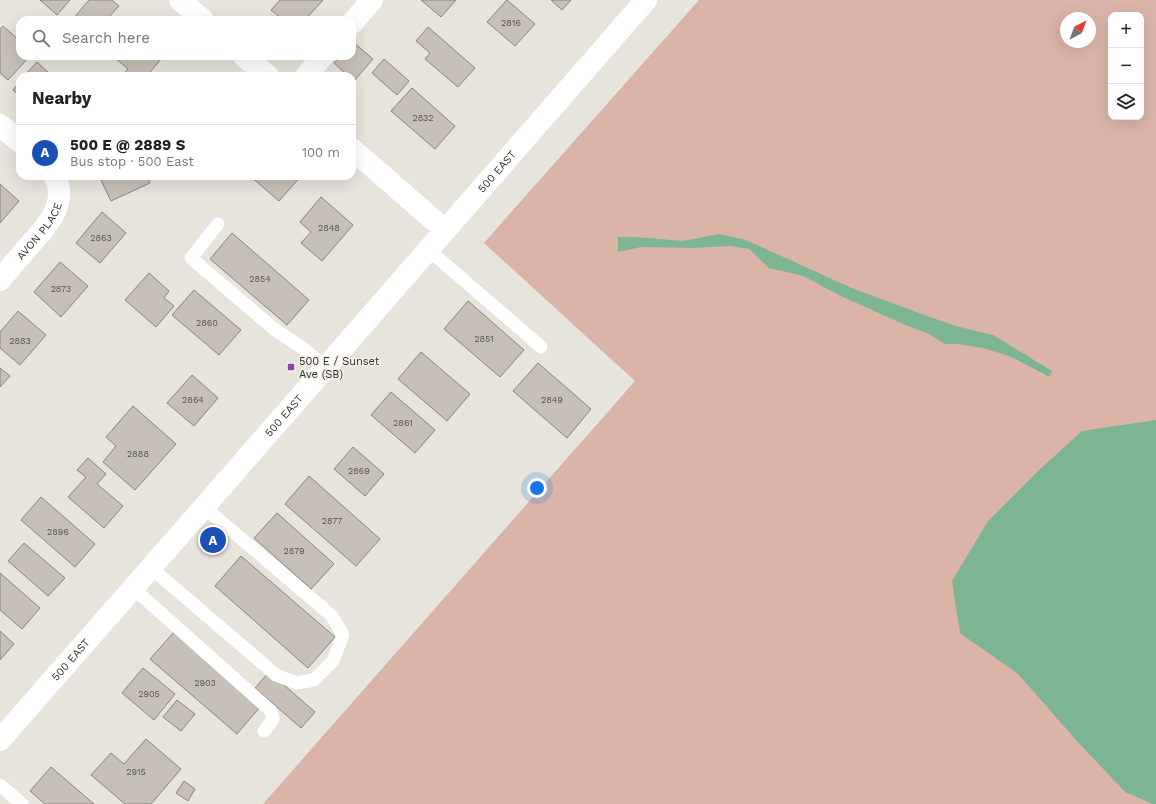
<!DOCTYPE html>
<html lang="en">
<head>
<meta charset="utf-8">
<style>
  body { margin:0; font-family:"Work Sans",sans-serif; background:#f6f6f6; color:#222 }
  .controls { position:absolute; right:12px; top:12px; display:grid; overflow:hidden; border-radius:8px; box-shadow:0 4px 16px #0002 }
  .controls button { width:36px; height:36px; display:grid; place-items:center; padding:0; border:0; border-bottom:1px solid #e0e0e0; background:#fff; color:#222; font:20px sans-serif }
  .compass { position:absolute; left:1060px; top:12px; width:36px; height:36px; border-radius:50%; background:#fff; box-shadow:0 4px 16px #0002; rotate:41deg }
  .you { position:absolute; left:537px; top:488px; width:14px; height:14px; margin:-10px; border:3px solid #fff; border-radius:50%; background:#1a73e8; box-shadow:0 0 0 6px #1a73e833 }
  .badge { display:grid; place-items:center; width:26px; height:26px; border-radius:50%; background:#0f766e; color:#fff; font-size:13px; font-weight:700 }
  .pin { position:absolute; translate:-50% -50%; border:2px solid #fff; box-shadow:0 1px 4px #0006 }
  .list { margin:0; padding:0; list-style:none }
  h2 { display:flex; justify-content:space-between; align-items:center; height:52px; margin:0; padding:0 16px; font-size:17px }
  h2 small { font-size:13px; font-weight:400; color:#767676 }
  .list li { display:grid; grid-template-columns:26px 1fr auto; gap:12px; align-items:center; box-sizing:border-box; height:56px; padding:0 16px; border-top:1px solid #e0e0e0 }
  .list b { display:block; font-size:15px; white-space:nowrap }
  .list p { margin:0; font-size:13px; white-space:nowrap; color:#767676 }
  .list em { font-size:13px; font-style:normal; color:#767676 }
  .icon { flex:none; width:22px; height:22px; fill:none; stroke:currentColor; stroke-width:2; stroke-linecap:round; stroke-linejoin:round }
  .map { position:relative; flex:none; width:1156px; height:804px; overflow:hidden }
  .search { position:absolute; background:#fff; box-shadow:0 4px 16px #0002; left:16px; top:16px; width:340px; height:44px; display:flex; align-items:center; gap:10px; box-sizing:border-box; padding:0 14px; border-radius:12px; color:#767676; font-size:15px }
  .panel { position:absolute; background:#fff; box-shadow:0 4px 16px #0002; left:16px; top:72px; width:340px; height:108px; border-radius:12px }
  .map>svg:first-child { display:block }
</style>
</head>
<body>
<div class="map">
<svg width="1156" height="804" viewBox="0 0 1156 804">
  <rect width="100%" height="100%" fill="#e6e4db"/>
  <path fill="#dab4a7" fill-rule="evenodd" d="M699 0H1156V804H263L635 381 484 243ZM1111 15H1141V117H1111ZM1066 18H1090V42H1066Z"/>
  <path fill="#7db491" d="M719 234 746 240 854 289 930 317 956 326 993 335 1052 371 1050 377 1009 356 983 348 958 344H945L929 334 903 324 841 296 803 276 769 268 749 249 731 246 691 248 641 247 618 252V237H636L683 241Z
    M1156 420V804H1153L1125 792 1077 741 1018 674 960 633 952 581 988 521 1038 471 1082 431Z"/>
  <path fill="#c6c0b8" stroke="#8b847e" d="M40 0H70L57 15Z
    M89 0H112L119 6 109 17 113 20H72Z
    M280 0H323L305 20H283L271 10Z
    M421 0H456L441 17Z
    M507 0 535 24 515 46 487 22Z
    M551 0H571L562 10Z
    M3 26 20 41V56H30L8 80 0 73V29Z
    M428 27 475 68 458 87 425 59 430 53 416 41Z
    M353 42 373 59 354 81 352 79V76H348L334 63 341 56H352Z
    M115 56H158L161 59 147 76H121L128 69 114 57Z
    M384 59 409 81 397 95 372 73Z
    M37 62 52 76H24Z
    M20 81V96L13 90Z
    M412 88 455 126 435 149 391 111Z
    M99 176H147L150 183 111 201Z
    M250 176H301L279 201Z
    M0 184 19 201 0 223Z
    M321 197 353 225 322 261 301 243 311 232 300 222Z
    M102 212 126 233 100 263 76 243Z
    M232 233 309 300 287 325 210 259Z
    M60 262 88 286 61 317 34 292Z
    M149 273 169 291 164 298 174 306 156 327 125 300Z
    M194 290 241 330 219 355 172 315Z
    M468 301 524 350 500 377 444 329Z
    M18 311 46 335 20 365 0 348V332Z
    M421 352 470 394 447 421 398 379Z
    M538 363 591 409 567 438 513 391Z
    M0 368 10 376 0 387Z
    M192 375 218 398 194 426 167 403Z
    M391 392 435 430 415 453 371 415Z
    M133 406 176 444 135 490 103 462 116 446 106 437Z
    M353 447 384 474 365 496 334 469Z
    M88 458 106 474 97 484 123 506 104 528 68 497 86 477 77 470Z
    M309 476 380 539 356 566 285 504Z
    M41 497 95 544 75 567 21 520Z
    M277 513 334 564 311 589 254 538Z
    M24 543 65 578 48 596 8 561Z
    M241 556 335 637 308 668 215 586Z
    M0 573 40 608 22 629 0 610Z
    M0 631 14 644 0 660Z
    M174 632 260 707 237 734 150 659Z
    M143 668 175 694 154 720 122 693Z
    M269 672 315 712 301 728 255 688Z
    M177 700 195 714 181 731 163 717Z
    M146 739 181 769 151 804H125L91 775 111 753 124 764Z
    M51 767 94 804H45L30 791Z
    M184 781 195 789 188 801 176 793Z"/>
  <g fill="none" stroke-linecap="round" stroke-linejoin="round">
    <path stroke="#fff" stroke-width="13" d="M218 224 191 258 274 329 304 349 326 368
      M429 250 541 347
      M151 568 276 675 297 683 314 680 333 661 343 635 332 616 204 507
      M133 588 271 711 273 720 264 731
      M0 785 22 804"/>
    <g stroke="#fff" stroke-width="22">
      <path d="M180 0 203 20"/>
      <path d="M352 23 372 0"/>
      <path d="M244 56 268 76"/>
      <path d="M306 76 323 56"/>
      <path d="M0 125 20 142"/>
      <path d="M352 149 445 230"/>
      <path id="s1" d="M0 280C9 269 19 258 28 247 45 228 70 203 54 176"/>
    </g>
    <path stroke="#fff" stroke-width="22" id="s2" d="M0 740 204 507 646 0"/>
  </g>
  <rect fill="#8e40b0" stroke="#f3f1e8" stroke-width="1.5" x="287" y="363" width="8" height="8" rx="2"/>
  <g text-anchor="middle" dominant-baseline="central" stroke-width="3" stroke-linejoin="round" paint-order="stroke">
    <g font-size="9" fill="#55534e">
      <text x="511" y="23">2816</text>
      <text x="423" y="118">2832</text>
      <text x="329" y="228">2848</text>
      <text x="101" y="238">2863</text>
      <text x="260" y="279">2854</text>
      <text x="61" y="289">2873</text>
      <text x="207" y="323">2860</text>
      <text x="484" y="339">2851</text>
      <text x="20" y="341">2883</text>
      <text x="193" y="400">2864</text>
      <text x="552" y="400">2849</text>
      <text x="403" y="423">2861</text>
      <text x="138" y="454">2888</text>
      <text x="359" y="471">2869</text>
      <text x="332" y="521">2877</text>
      <text x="58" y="532">2896</text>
      <text x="294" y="551">2879</text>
      <text x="205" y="683">2903</text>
      <text x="149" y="694">2905</text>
      <text x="136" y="772">2915</text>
    </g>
    <g font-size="11" fill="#2f2f2b" stroke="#f3f1e8">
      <text stroke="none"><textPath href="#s2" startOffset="755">500 EAST</textPath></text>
      <text stroke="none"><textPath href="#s1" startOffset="63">AVON PLACE</textPath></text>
      <text stroke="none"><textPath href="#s2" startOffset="431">500 EAST</textPath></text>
      <text stroke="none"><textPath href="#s2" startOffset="107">500 EAST</textPath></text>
    </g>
    <g font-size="11" fill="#2f2f2b" stroke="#f3f1e8" text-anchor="start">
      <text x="299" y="361">500 E / Sunset<tspan x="299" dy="13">Ave (SB)</tspan></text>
    </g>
  </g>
</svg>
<div class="controls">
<button>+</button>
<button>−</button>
<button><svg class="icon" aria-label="layers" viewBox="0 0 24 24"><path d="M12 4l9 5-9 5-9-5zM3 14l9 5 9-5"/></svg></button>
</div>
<svg class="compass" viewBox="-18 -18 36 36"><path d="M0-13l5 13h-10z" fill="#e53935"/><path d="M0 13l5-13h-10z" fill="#767676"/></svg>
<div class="you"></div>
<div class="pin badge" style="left:213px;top:540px;background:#1a4fb4">A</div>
<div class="search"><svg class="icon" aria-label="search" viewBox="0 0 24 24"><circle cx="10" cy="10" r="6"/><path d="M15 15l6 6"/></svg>Search here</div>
<section class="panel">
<h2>Nearby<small></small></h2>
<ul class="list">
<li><span class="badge" style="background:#1a4fb4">A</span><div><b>500 E @ 2889 S</b><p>Bus stop · 500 East</p></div><em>100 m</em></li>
</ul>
</section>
</div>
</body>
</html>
